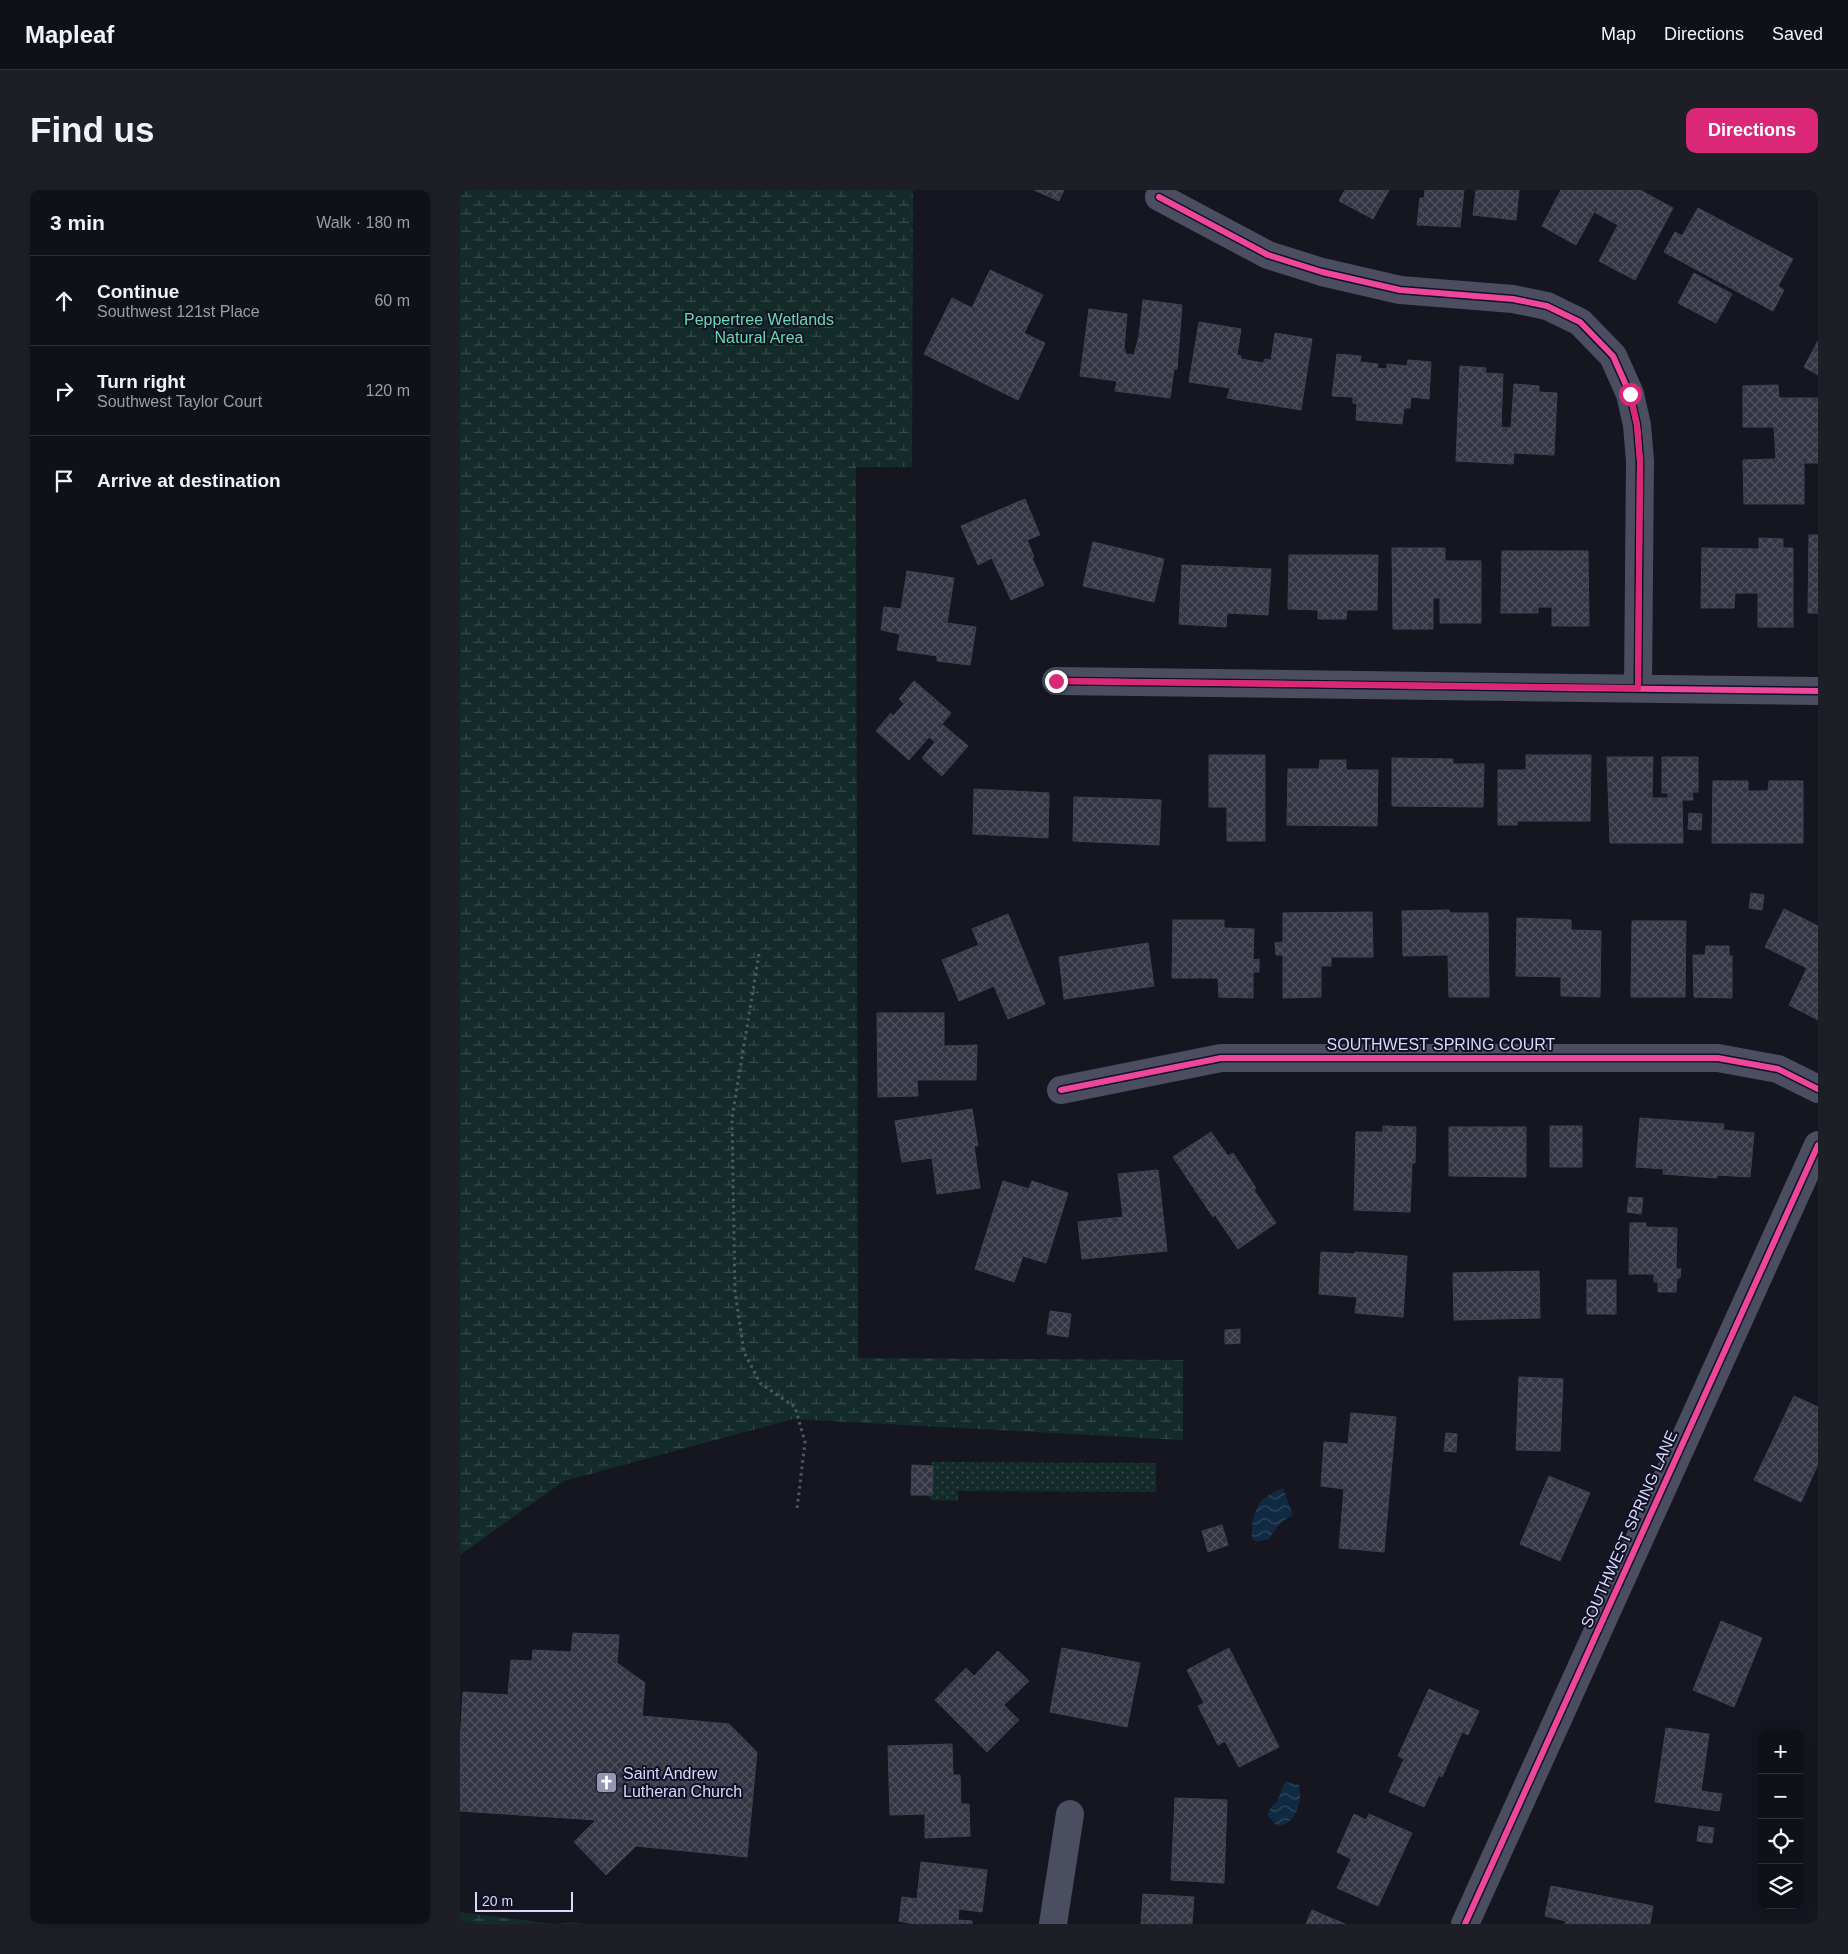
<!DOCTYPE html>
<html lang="en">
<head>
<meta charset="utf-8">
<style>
  body { margin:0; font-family:Helvetica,sans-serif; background:#1e1e26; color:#f1f3f6 }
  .controls { position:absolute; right:15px; bottom:15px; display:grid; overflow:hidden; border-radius:10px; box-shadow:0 2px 12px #0003 }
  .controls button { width:45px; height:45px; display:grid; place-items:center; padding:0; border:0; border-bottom:1px solid #303038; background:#101019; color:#f1f3f6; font:25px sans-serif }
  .scale { position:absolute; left:15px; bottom:12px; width:98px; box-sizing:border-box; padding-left:5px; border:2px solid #d8d9fd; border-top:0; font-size:14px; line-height:18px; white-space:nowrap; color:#d8d9fd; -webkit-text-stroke:4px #111126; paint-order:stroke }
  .stop { position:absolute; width:15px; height:15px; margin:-11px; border:4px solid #db2777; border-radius:50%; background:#fff }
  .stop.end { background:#db2777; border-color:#fff; box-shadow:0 1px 5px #0008 }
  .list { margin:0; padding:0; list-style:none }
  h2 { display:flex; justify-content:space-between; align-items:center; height:65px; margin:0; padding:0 20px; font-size:21px }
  h2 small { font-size:16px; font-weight:400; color:#9c9da2 }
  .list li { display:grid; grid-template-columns:32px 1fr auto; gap:15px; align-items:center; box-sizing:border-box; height:90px; padding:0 20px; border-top:1px solid #303038 }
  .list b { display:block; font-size:19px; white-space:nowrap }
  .list p { margin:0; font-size:16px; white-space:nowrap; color:#9c9da2 }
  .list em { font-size:16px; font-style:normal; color:#9c9da2 }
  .icon { flex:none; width:28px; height:28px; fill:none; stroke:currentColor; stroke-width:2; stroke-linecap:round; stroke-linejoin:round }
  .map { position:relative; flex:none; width:1358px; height:1734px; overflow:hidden; border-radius:10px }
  header { display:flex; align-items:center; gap:30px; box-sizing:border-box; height:70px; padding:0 25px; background:#101019; border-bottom:1px solid #303038 }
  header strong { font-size:24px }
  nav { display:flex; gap:28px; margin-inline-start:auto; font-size:18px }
  .intro { display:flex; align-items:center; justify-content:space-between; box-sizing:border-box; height:120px; padding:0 30px }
  h1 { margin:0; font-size:35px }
  .button { padding:12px 22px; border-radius:10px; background:#db2777; color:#fff; font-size:18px; font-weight:700 }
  main { display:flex; gap:30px; padding:0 30px }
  aside { flex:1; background:#101019; border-radius:10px; box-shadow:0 2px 12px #0003 }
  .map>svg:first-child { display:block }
</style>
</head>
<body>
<header>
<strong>Mapleaf</strong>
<nav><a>Map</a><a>Directions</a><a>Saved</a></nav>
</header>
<div class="intro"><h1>Find us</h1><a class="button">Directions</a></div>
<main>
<aside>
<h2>3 min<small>Walk · 180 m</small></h2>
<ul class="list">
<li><svg class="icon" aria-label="ahead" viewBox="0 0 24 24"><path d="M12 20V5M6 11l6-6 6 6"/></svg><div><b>Continue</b><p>Southwest 121st Place</p></div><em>60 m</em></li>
<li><svg class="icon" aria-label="right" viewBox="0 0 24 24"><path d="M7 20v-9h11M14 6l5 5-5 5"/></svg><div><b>Turn right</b><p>Southwest Taylor Court</p></div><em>120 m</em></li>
<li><svg class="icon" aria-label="arrive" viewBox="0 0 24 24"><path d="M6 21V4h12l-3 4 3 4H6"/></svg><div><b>Arrive at destination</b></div></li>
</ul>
</aside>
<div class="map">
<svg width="1358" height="1734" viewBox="0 0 1358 1734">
  <defs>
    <pattern id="grass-dots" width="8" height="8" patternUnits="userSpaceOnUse" patternTransform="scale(1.25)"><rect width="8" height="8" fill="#142c29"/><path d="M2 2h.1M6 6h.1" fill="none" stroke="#354a49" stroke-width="1.8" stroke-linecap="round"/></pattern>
    <pattern id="wetland-marsh" width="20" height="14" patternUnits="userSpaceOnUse" patternTransform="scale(1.25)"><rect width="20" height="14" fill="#142c29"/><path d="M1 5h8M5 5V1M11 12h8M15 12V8" fill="none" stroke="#354a49"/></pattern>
    <pattern id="water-waves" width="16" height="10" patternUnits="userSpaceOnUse" patternTransform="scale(1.25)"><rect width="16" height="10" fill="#102a43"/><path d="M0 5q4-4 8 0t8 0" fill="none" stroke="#32485f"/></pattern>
    <pattern id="building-cross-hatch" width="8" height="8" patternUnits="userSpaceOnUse" patternTransform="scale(1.25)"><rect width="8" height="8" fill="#343443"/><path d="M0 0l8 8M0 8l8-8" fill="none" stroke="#51515f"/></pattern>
  </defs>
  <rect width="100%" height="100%" fill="#161621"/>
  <path fill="url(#grass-dots)" d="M472 1272 696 1273V1302L498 1301V1311L471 1310 468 1305H472Z"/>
  <path fill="url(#wetland-marsh)" d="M0 0H453L452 277H396L398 1168 723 1170V1250L333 1229 104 1291 0 1365Z
    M0 1722 94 1734 111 1732 123 1733V1734H18L0 1732Z"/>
  <path fill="url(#water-waves)" d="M823 1298 833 1325C822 1331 815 1338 809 1349L797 1352 793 1350C789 1342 795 1316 802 1310 808 1305 816 1301 823 1298Z
    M826 1592 839 1595C842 1607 839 1624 828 1632 826 1635 820 1635 817 1636L807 1625C809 1618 812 1617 817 1611 821 1605 821 1597 826 1592Z"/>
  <path fill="url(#building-cross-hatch)" stroke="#414154" d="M574 0H604L599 11Z
    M885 0H929L913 29 879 11Z
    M965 0H1004L1000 37 957 35 960 8H964Z
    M1016 0H1059L1056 30 1013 25Z
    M1101 0H1180L1213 18 1175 90 1139 71 1158 35 1134 22 1116 55 1082 36Z
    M1238 18 1333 69 1318 96 1324 100 1313 121 1204 62 1215 42 1222 46Z
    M530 80 583 105 564 143 585 153 558 210 464 164 492 108 512 118Z
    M1234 83 1272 104 1256 133 1218 113Z
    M683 110 722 115 717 179H714L710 208 655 201 657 191 620 186 629 119 667 124 664 158 666 164 674 165 679 146Z
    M739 132 781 139 777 165 781 166V169L803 173 805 169 811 170 815 143 852 149 841 220 767 208 770 198 729 192Z
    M1358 151V185L1344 177Z
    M877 164 901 166 900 172 918 174 917 178 927 179V174L947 176 948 170 971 172 969 209 951 207 950 218H944L942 234 896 230 897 214 893 213V207L872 206Z
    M1000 176 1026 178 1025 183 1043 184 1041 237 1051 238 1054 194 1079 196V202L1097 203 1094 265 1054 263 1053 274 996 271Z
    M1318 195 1319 208H1358V273H1344V314H1284L1283 270 1316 269 1314 237H1283V196Z
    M565 309 580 345 567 350 574 367 572 368 584 395 551 410 532 368 518 375 501 336Z
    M1349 345H1358V423H1348Z
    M1299 348 1323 349V358H1333V437H1298V403H1275L1274 418H1241L1242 358 1299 359Z
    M633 352 704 369 694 412 623 396Z
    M932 358H985V371H1021V433H980V408H973V439H933Z
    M1042 361H1128L1129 436H1092V417H1078V423H1041Z
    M829 365H918L917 420H887L886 429H858V420L828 419Z
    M722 375 811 379 808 425 767 423 766 437 719 434Z
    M447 381 494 388 487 433 516 437 510 475 477 471V466L437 460 440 444 421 440 424 417 441 419Z
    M454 491 491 523 482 534 508 556 482 586 462 568 475 552 469 547 449 570 416 541 431 523 433 526 444 514 439 509Z
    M749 565H805V651H767V617H749Z
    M1066 565H1131L1130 631H1057V635H1038V580H1066Z
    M1147 567H1193L1192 608H1208V603H1202V567H1238V602H1232L1233 610H1222L1223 653H1150Z
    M932 568 993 569V574H1024L1023 617 932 616Z
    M860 570H886V580H918L917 636 827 635 828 579H859Z
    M1253 591H1288V601H1308L1309 591H1343V653H1252Z
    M514 599 589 603 588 648 513 644Z
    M614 607 701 610 699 655 613 651Z
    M1229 623 1242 624 1241 640 1228 639Z
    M1291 703 1304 705 1302 720 1289 718Z
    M1324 719 1358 736V830L1329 815 1347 778 1305 757Z
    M989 720 990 723H1028L1029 807H989L988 765 943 766 942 721Z
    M912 722 913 767H871V776H861V807L823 808V765H816L815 753 823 752V723Z
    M548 724 585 814 548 829 534 796 499 811 482 770 519 755 512 739Z
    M1057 728 1111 730V740L1141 741 1140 807 1101 806V787L1056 786Z
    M713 730H764V738L794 739 793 770 799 769V782H793V808L759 807 758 788H712Z
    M1172 731H1226L1225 807H1171Z
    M688 753 694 796 604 809 599 767Z
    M1246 756H1269V766H1272V808L1234 807 1233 765H1245Z
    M417 823H484V856L517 855 516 890H457L458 906 418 907Z
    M512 919 518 956H514L520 998 477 1004 472 968 442 972 435 931Z
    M1180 928 1264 934 1263 940 1294 943 1290 987 1257 985V988L1203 984 1204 979 1176 977Z
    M923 936 956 937 955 973H952L950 1022 894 1020 896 942H923Z
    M1090 936H1122V977H1090Z
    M989 937H1066V987L989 986Z
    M751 942 768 966 773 963 796 998 794 1000 816 1033 778 1059 755 1025 753 1027 713 967Z
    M698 980 707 1061 622 1069 618 1032 663 1027 658 984Z
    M543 991 569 999 572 991 608 1003 586 1073 563 1066 554 1092 515 1079Z
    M1169 1007 1183 1008 1181 1024 1167 1022Z
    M1170 1033H1186V1037L1217 1038 1216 1079H1221L1220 1088H1217L1216 1102H1198V1092H1194V1084H1169Z
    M861 1062 895 1064V1062L947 1066 943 1127 895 1123 897 1107 859 1104Z
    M1079 1081 1080 1128 994 1130 993 1083Z
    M1127 1090H1156V1124H1127Z
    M590 1121 611 1124 608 1147 587 1144Z
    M780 1139V1153L765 1154V1140Z
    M1059 1187 1103 1189 1100 1261 1056 1260Z
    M1334 1206 1358 1217V1274L1341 1312 1294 1290Z
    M891 1223 936 1227 924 1362 879 1358 884 1299 861 1296 864 1252 888 1254Z
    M986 1243 997 1244 996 1262 984 1261Z
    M452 1275 473 1276 472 1305H451Z
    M1089 1286 1130 1303 1100 1371 1060 1354Z
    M762 1335 768 1355 748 1362 742 1341Z
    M1261 1431 1302 1448 1274 1517 1233 1500Z
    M113 1443 159 1445 157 1473 185 1493 182 1526 269 1534 297 1562 287 1667 176 1656 146 1685 114 1652 136 1630 0 1621V1554L3 1502 48 1505 51 1470 72 1471 73 1460 111 1462Z
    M602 1458 680 1473 667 1537 590 1522Z
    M769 1458 819 1557 779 1577 765 1551 758 1555 738 1516 744 1513 727 1480Z
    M538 1461 569 1491 544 1515 559 1530 527 1562 475 1510 506 1478 514 1486Z
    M969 1499 1019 1521 1008 1545 1002 1542 982 1587 979 1585 964 1617 929 1602 944 1569 938 1566Z
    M1206 1538 1249 1544 1241 1601 1262 1604 1259 1621 1195 1612Z
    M492 1554 493 1585H500L501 1614H509L510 1646 465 1648V1624L430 1625 428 1556Z
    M715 1608 767 1610 764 1693 711 1690Z
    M894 1624 906 1630 909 1624 952 1643 918 1716 877 1698 891 1669 877 1662Z
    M1239 1636 1254 1638 1252 1653 1237 1651Z
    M461 1672 527 1680 522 1722 499 1719 498 1730 512 1731V1734H454L439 1731 442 1707 457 1709Z
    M1091 1696 1193 1716 1190 1734H1105L1106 1731 1085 1726Z
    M683 1704 734 1707 732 1734H681Z
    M852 1720 885 1734H846Z"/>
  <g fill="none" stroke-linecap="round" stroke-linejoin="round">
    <path stroke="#4c5c64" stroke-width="3" stroke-dasharray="2.5 4" stroke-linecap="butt" d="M299 764 272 928 275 1102 284 1162 300 1193 335 1217 345 1252 337 1319"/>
    <path stroke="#4b4d61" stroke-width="28" d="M699 7 808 65 862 82 940 100 1053 109 1087 116 1120 132 1153 166 1170 204 1177 235 1180 271 1178 498
      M596 491 1358 501
      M601 900 761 868H1258L1318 879 1358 899
      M593 1734 610 1624
      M1005 1734 1358 955"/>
    <defs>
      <path id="cycleway" d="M699 7 808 65 862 82 940 100 1053 109 1087 116 1120 132 1153 166 1170 204 1177 235 1180 271 1178 498
        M596 491 1358 501
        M601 900 761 868H1258L1318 879 1358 899
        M1005 1734 1358 955"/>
    </defs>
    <use href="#cycleway" stroke="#111126" stroke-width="9"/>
    <use href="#cycleway" stroke="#ed469a" stroke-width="6"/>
  </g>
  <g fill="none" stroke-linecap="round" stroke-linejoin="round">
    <path stroke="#db2777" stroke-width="6" d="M596 491 1178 498 1180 271 1177 235 1170 204"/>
  </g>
  <defs>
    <symbol id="church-square" viewBox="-11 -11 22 22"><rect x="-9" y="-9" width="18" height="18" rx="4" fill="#9495b0" stroke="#111126"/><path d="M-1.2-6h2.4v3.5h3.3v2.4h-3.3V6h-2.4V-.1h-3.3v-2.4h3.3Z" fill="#fff"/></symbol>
  </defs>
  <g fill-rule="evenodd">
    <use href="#church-square" x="134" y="1580" width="25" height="25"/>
  </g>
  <g text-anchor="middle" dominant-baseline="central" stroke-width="4" stroke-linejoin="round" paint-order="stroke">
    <g font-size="16" fill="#67daab" stroke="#111126">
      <text x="299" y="129">Peppertree Wetlands<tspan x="299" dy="18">Natural Area</tspan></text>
    </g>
    <g font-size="16" fill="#d8d9fd" stroke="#111126">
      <text x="981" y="854">SOUTHWEST SPRING COURT</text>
      <text transform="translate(1169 1339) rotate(-66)">SOUTHWEST SPRING LANE</text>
    </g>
    <g font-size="16" fill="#d8d9fd" stroke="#111126" text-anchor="start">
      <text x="163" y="1583">Saint Andrew<tspan x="163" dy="18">Lutheran Church</tspan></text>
    </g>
  </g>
</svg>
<div class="controls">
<button>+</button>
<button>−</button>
<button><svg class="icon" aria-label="locate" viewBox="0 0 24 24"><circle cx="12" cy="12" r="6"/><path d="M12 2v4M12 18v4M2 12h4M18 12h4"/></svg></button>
<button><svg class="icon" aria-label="layers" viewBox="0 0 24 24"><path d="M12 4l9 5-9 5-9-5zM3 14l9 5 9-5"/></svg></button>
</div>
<div class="scale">20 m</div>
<div class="stop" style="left:1170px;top:204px"></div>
<div class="stop end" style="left:596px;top:491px"></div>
</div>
</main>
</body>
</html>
